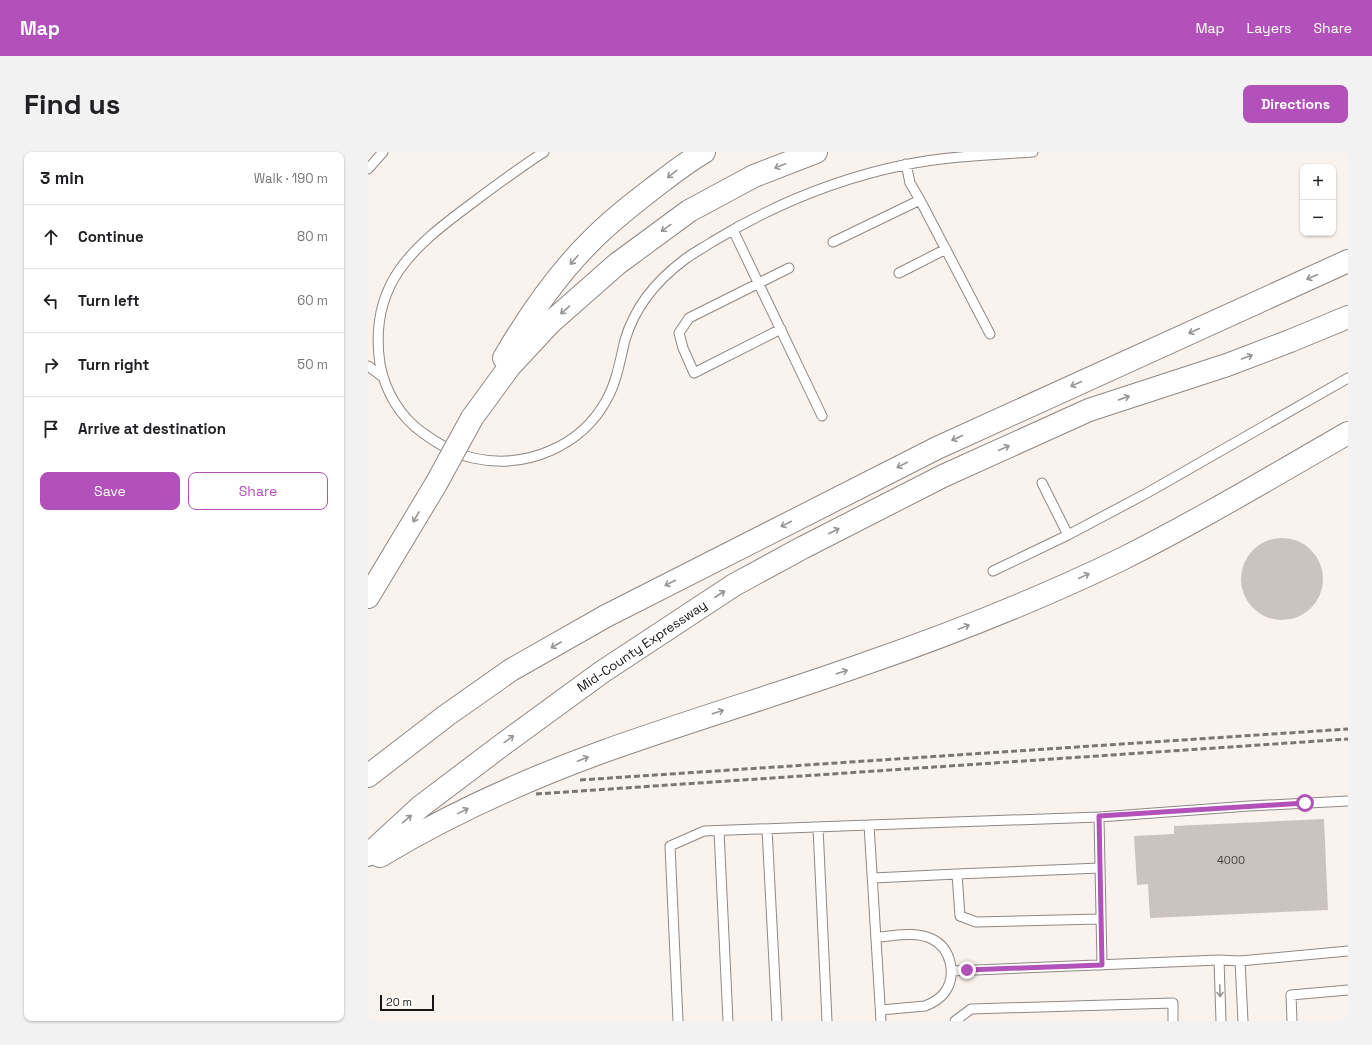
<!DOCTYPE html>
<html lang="en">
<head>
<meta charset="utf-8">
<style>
  body { margin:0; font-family:"Space Grotesk",sans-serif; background:#f2f2f2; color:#202124 }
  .controls { position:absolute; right:12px; top:12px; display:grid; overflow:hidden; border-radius:8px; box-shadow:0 1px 3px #0004 }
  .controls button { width:36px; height:36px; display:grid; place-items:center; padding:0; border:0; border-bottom:1px solid #e0e0e0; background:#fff; color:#202124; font:20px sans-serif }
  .scale { position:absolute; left:12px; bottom:10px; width:54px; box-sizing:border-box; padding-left:4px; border:2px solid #181514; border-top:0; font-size:11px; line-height:14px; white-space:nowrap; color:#181514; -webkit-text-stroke:3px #fff; paint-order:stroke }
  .stop { position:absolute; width:12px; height:12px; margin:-9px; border:3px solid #b251b9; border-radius:50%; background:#fff }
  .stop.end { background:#b251b9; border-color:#fff; box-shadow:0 1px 4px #0008 }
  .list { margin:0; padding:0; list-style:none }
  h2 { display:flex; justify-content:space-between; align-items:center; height:52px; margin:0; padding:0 16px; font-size:17px }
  h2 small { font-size:13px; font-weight:400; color:#757577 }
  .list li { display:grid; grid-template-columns:26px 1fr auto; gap:12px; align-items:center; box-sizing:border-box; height:64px; padding:0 16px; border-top:1px solid #e0e0e0 }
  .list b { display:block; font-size:15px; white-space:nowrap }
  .list em { font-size:13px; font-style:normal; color:#757577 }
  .actions { display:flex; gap:8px; padding:12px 16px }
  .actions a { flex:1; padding:9px 0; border:1px solid #b251b9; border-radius:8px; text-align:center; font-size:14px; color:#b251b9 }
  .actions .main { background:#b251b9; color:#fff }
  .icon { flex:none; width:22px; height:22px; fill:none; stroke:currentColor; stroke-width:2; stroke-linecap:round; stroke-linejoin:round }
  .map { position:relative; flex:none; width:980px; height:869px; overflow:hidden; border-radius:8px }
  header { display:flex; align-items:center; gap:24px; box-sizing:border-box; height:56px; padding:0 20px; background:#b251b9; color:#fff }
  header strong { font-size:19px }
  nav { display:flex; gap:22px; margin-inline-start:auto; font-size:14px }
  .intro { display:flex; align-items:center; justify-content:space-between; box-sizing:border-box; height:96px; padding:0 24px }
  h1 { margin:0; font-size:28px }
  .button { padding:10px 18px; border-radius:8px; background:#b251b9; color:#fff; font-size:14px; font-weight:700 }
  main { display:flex; gap:24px; padding:0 24px }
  aside { flex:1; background:#fff; border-radius:8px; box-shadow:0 1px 3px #0004 }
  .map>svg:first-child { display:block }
</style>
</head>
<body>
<header>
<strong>Map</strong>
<nav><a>Map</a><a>Layers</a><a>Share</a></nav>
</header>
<div class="intro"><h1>Find us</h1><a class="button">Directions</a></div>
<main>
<aside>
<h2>3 min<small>Walk · 190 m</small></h2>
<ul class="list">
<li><svg class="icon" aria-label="ahead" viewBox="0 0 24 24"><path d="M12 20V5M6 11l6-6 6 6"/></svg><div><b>Continue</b></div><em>80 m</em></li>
<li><svg class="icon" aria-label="left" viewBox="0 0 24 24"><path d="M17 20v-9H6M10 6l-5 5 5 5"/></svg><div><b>Turn left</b></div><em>60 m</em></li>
<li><svg class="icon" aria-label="right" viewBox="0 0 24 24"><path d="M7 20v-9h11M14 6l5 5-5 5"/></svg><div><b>Turn right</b></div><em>50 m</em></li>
<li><svg class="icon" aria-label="arrive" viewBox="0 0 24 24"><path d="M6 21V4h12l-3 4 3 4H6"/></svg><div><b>Arrive at destination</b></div></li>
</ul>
<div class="actions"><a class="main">Save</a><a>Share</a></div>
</aside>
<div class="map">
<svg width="980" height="869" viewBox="0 0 980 869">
  <rect width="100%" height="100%" fill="#faf2ed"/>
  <path fill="#cbc3bf" d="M873 427a41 41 0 1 1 82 0a41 41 0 1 1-82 0Z
    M956 667 960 758 782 766 780 732 769 733 766 684 806 682V674Z"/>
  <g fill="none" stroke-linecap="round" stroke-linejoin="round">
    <defs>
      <path id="lane" d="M176 0C151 16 127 34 103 52 45 95 0 132 12 212 17 239 32 265 55 281 70 292 88 302 105 306 158 318 214 294 239 247 249 229 252 208 257 188 267 154 288 129 316 108 325 101 335 96 344 90 403 54 468 27 536 13 578 4 622 3 665 0
        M538 12 542 31 552 48
        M0 17 15 0
        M365 78 454 264
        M465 90 552 48 622 182
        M531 121 578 97
        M413 177 326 221 315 196 311 181 321 166 421 116
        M0 214 15 225
        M674 331 700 383
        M625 419 700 383 779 341 980 226
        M731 665 734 813
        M450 675 459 869
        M399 677 409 869
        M351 679 360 869
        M589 722 732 716
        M505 726 589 722 592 764 608 770 733 767
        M509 785C526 784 548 779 564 787 583 796 589 823 577 840 572 847 565 851 557 854L513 858
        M851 808 853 869
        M872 809 875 869
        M584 819 851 808 872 809 980 799
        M310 869 302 694 336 679 501 673
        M513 869 501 673 731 665 881 654 980 649
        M587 869 603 857 805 851V869
        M924 869 923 843 980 838"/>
      <path id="highway" d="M136 206C160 165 187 125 221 91 240 71 262 54 284 37 301 24 317 11 336 0
        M104 266 142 214 182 171 249 112 321 59 386 24 448 0
        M0 445 68 332
        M0 624 79 563 143 518 238 464 569 296 980 109
        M0 703 52 655 134 593 234 520 366 433 434 396 575 324 721 258 859 213 922 189 980 165
        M12 704C82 662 157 628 234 600 320 569 409 543 496 512 583 482 669 448 752 408 830 369 905 324 980 281"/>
    </defs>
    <use href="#lane" stroke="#8f8884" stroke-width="11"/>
    <use href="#highway" stroke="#8f8884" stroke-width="24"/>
    <use href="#lane" stroke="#fff" stroke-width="9"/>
    <use href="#highway" stroke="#fff" stroke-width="22"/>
    <path stroke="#7b7573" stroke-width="3" stroke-dasharray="6 3" stroke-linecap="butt" d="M212 628 980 577
      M168 642 980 587"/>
    <defs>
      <path id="highway-bridge" d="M68 332 104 266"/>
    </defs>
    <use href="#highway-bridge" stroke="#8f8884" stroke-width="24" stroke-linecap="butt"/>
    <use href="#highway-bridge" stroke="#fff" stroke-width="22"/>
  </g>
  <defs><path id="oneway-shaft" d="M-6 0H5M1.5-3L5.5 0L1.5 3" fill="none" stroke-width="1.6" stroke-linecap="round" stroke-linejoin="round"/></defs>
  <g stroke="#979695">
    <use href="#oneway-shaft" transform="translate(412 14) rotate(158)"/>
    <use href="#oneway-shaft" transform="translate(304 22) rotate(142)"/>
    <use href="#oneway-shaft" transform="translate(298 76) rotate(144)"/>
    <use href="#oneway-shaft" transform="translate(206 108) rotate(131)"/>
    <use href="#oneway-shaft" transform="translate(944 125) rotate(156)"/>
    <use href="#oneway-shaft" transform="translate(197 158) rotate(139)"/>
    <use href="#oneway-shaft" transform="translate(826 179) rotate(156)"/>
    <use href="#oneway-shaft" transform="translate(879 205) rotate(-20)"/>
    <use href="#oneway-shaft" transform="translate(708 232) rotate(156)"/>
    <use href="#oneway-shaft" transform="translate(756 246) rotate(-19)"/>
    <use href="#oneway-shaft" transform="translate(589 286) rotate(156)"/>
    <use href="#oneway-shaft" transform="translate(636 296) rotate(-24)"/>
    <use href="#oneway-shaft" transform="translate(534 313) rotate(153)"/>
    <use href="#oneway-shaft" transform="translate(48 365) rotate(121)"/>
    <use href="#oneway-shaft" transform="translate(418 372) rotate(153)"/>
    <use href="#oneway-shaft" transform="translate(466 379) rotate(-27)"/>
    <use href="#oneway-shaft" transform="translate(716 424) rotate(-25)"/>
    <use href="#oneway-shaft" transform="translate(302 431) rotate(153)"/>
    <use href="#oneway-shaft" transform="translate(352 442) rotate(-33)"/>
    <use href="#oneway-shaft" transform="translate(596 475) rotate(-22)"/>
    <use href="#oneway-shaft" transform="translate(188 493) rotate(150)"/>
    <use href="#oneway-shaft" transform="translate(474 520) rotate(-18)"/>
    <use href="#oneway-shaft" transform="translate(350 560) rotate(-18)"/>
    <use href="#oneway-shaft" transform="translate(141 587) rotate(-36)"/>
    <use href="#oneway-shaft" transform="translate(215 607) rotate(-21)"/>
    <use href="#oneway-shaft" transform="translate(95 659) rotate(-26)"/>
    <use href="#oneway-shaft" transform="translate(39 667) rotate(-41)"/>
    <use href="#oneway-shaft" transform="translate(852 839) rotate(88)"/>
  </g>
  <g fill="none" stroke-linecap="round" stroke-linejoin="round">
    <path stroke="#b251b9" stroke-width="5" d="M599 818 734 813 731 664 937 651"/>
  </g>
  <g text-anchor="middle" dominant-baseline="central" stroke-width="3.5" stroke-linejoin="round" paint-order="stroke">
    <g font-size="11" fill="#45403f">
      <text x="863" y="708">4000</text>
    </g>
    <g font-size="13" fill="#181514" stroke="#fff">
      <text transform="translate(274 494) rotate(-34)">Mid-County Expressway</text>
    </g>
  </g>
</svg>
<div class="controls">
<button>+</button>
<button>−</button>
</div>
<div class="scale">20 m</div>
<div class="stop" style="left:937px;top:651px"></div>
<div class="stop end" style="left:599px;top:818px"></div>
</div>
</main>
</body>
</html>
